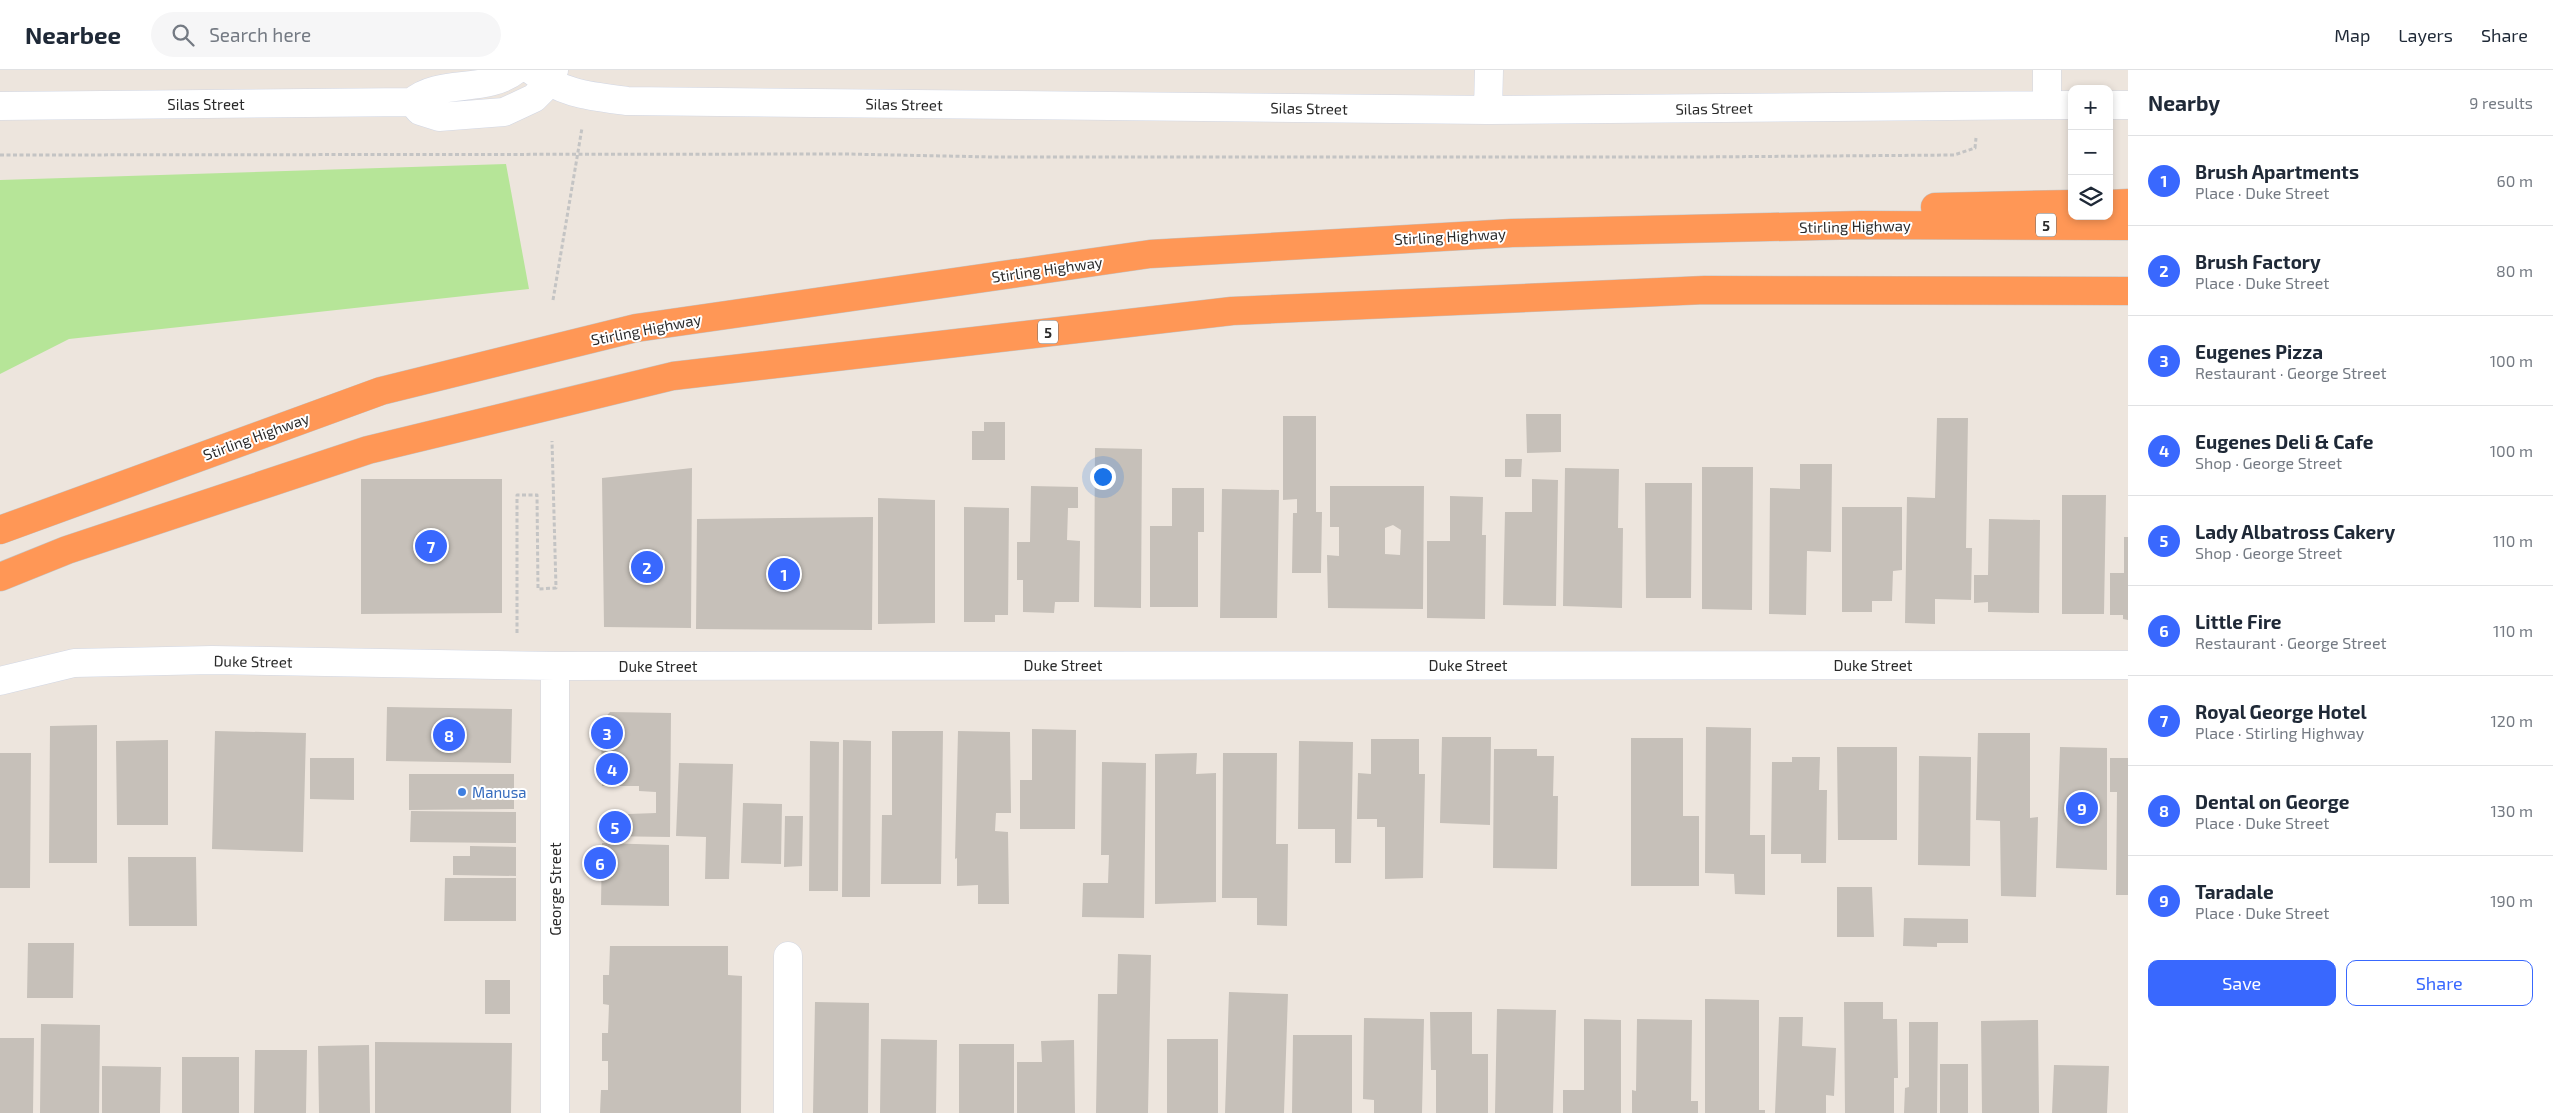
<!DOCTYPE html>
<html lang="en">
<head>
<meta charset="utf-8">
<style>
  body { margin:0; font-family:"Exo 2",sans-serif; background:#f6f6f7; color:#1f2937 }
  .controls { position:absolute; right:15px; top:15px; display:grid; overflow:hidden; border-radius:10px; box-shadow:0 2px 8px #0003 }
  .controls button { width:45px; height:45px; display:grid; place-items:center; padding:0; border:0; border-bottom:1px solid #e0e1e3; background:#fff; color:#1f2937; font:25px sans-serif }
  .you { position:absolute; left:1102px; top:406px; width:18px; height:18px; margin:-12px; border:4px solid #fff; border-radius:50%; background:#1a73e8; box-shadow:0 0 0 8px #1a73e833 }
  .badge { display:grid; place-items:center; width:32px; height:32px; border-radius:50%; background:#3968fe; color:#fff; font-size:16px; font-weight:700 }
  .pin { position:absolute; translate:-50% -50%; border:2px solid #fff; box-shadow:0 1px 5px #0006 }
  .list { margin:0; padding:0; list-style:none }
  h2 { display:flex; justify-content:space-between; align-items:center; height:65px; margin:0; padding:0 20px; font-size:21px }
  h2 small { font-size:16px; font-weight:400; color:#747a83 }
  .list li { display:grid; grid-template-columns:32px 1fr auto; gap:15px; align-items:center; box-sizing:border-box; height:90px; padding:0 20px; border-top:1px solid #e0e1e3 }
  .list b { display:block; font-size:19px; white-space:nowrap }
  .list p { margin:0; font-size:16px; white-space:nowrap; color:#747a83 }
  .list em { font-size:16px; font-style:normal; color:#747a83 }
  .actions { display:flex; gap:10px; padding:15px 20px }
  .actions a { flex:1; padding:11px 0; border:1px solid #3968fe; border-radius:10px; text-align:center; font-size:18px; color:#3968fe }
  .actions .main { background:#3968fe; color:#fff }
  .icon { flex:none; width:28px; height:28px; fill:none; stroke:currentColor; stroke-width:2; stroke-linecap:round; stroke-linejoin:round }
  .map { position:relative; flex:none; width:2128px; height:1043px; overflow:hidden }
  header { display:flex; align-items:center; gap:30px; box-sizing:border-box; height:70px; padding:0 25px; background:#fff; border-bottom:1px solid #e0e1e3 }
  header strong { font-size:24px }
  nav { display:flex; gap:28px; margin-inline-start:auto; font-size:18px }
  .search { width:350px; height:45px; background:#f6f6f7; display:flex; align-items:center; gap:12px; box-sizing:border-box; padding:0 18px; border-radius:28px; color:#747a83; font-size:19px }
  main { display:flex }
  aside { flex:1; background:#fff }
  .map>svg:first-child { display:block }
</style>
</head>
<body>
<header>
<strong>Nearbee</strong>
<div class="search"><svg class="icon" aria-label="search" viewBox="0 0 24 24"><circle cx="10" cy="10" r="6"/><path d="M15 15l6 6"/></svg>Search here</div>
<nav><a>Map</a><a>Layers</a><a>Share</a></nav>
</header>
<main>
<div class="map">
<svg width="2128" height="1043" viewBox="0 0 2128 1043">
  <rect width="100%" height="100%" fill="#ede5dd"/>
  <path fill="#b6e598" d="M506 94 529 219 69 269 0 304V110Z"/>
  <path fill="#c6c0b9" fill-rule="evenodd" d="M1526 344H1561V382L1527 383Z
    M1283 346H1316V442H1322L1321 503H1292L1293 443H1297V429L1283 430Z
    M1937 348H1968L1966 478H1972L1971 530 1935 529V554L1905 553 1907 427 1935 428Z
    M984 352H1005V390H972V361H984Z
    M1095 378 1142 379 1141 538 1094 537Z
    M1505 389H1522L1521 407H1505Z
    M1800 394H1832L1831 482 1807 481 1806 545 1769 544 1770 418 1800 419Z
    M1702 397H1753L1752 540 1702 539Z
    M692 398 691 558 604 557 602 408Z
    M1565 398 1619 399 1618 458H1623L1622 538 1563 536Z
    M361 409H502V543L361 544Z
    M1532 409 1558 410 1556 536 1503 535 1505 442H1532Z
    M1645 413H1692L1691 528H1646Z
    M1031 416 1078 417V438H1068L1067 470 1080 471 1079 532H1055L1054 543 1023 542V510H1017V472H1030Z
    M1330 416H1424L1423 539 1328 538 1327 485 1339 486V457H1330ZM1393 455 1401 460 1400 485 1385 484V458Z
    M1172 418H1204V462H1198V537H1150V456H1172Z
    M1222 419 1279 420 1277 548H1220Z
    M2062 425H2106L2104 544H2062Z
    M1450 426 1483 427 1482 465H1486L1485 549 1427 548V471H1450Z
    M878 428 935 430V553L878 554Z
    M964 437 1009 438 1008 545H995V552H964Z
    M1842 437H1902V500L1893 501 1892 531H1872V542H1842Z
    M873 447 872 560 696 559 697 449Z
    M1989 449 2040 450 2039 543 1988 542V532L1974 533V505H1988Z
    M2124 467H2128V550L2123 549V545H2110V503H2124Z
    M387 637 512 639 511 693 386 691Z
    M610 642 671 643 670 767 601 766 602 745 656 743V722L639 721V716H602L601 652Z
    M97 655V793H49L50 656Z
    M1706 657 1751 658 1750 765H1765V825L1735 824 1734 804 1705 803Z
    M1032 659 1076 660 1075 759H1020V710H1032Z
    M215 661 306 663 303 782 212 779Z
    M892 661H943L941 814H881L882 745H892Z
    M958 661 1010 662 1011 743H996L995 761 1008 762 1009 834H978V815L957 816V788L955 789Z
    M1978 663H2030V748L2038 747 2036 827 2001 826 2000 751 1976 750Z
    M1442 667H1491L1490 755 1440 753Z
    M1631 668H1683V746H1699V816H1631Z
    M1371 669H1419V704H1425L1423 808 1385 809V757H1377V749H1357L1358 703 1371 704Z
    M168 670V755H117L116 671Z
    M843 670 871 671 870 827H842Z
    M810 671 839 672 838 821H809Z
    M1299 671 1353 672 1351 793H1335V759H1298Z
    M1837 677H1897V770H1838Z
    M2060 677 2107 678V800L2056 798Z
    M1494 679H1537V686H1554L1553 726H1558L1557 799 1493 798Z
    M0 683H31L30 818H0Z
    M1197 683 1196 704 1216 703V832L1155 834V684Z
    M1223 683H1277L1276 774H1288L1287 856 1257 855V828H1222Z
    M1919 686 1971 687 1970 796 1918 795Z
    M1792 687H1820L1819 720H1827L1826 793H1801V784H1771L1772 692H1792Z
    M310 688H354V730L310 729Z
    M2110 688H2128V825H2116L2117 722H2110Z
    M1102 692 1146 693 1144 848 1082 847 1083 813H1108L1109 785H1101Z
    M679 693 733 694 729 809H705L706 767 676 766Z
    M409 704H514V739L409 740Z
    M743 733 782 734 781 794 741 793Z
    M411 741 516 742V773L410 772Z
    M785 746H803L802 796 784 797Z
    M602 773 669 775V836L601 835Z
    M470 776 516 777V806L453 805V786H470Z
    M128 787H196L197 856H129Z
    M445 808H516V851H444Z
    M1837 817H1872L1874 867H1837Z
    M1904 848 1968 849V873H1937V877L1903 876Z
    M28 873H74L73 928H27Z
    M610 876H728V905L742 906 741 1043H600L601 1020H608V991H602V963H608L609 935 603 934V905H609Z
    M1118 884 1151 885 1148 1043H1096L1098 924H1117Z
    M485 910H510V944H485Z
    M1229 922 1288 924 1284 1043H1225Z
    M1705 929 1759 930V1040H1765V1043H1705Z
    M815 932 869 933 868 1043H813Z
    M1844 932H1883V949H1897L1898 1008H1894V1043H1845Z
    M1497 939 1556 940 1553 1043H1495Z
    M1430 942H1472V984H1488V1043H1436V1000H1431Z
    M1779 947H1803L1802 976 1836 978 1834 1026 1826 1025V1043H1775Z
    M1364 948 1424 949 1422 1043H1374V1030L1363 1029Z
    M1584 949 1621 950V1043H1563V1020H1584Z
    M1637 949 1692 950 1691 1031H1698V1043H1632V1020L1636 1021Z
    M2038 950 2039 1043H1982L1981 951Z
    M1909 952H1938L1937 1043H1904L1905 1018 1909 1017Z
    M41 954 100 955 99 1043H40Z
    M1293 965H1352V1043H1292Z
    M0 968H34L33 1043H0Z
    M881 969 937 970 936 1043H880Z
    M1167 969H1218V1043H1167Z
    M1074 970 1075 1043H1017V992H1042L1041 971Z
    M375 972 512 973 511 1043H375Z
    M959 974H1014V1043H959Z
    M369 975 370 1043H319L318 976Z
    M255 980H307L306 1043H254Z
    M182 987H239V1043H182Z
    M1940 994H1968V1043H1940Z
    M2054 995 2109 996 2107 1043H2052Z
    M102 996 161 997 160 1043H102Z"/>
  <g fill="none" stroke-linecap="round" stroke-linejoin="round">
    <defs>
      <path id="minor" d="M531 0C562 24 589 26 627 31L1488 40 2072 35
        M2047 0V34
        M412 32 420 41 439 47 504 42 534 28 549 13 554 0
        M2109 35H2128
        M0 36 412 32C439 8 486 24 516 0
        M1488 40 1489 0
        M0 611 74 593 212 590 555 596 2128 595
        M788 886V1043
        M555 1043V596"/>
      <path id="highway" d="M2109 134 2128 133
        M1935 137 2072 134
        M0 460 381 321 636 258 1150 184 1512 163 1861 155 2128 156
        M0 507 67 480 368 380 673 306 1232 241 1705 220 2128 221"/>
    </defs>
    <use href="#minor" stroke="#d2d7e4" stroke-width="29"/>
    <use href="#highway" stroke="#c4c4c4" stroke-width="29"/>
    <path stroke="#c4c4c4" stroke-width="3" stroke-dasharray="4 2.5" stroke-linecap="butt" d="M0 85 846 84 993 87H1694L1954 85 1975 78 1976 68
      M553 230 582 58
      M517 563V425H537L538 519 556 518 552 371"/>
    <use href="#minor" stroke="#fff" stroke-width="28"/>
    <use href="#highway" stroke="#ff9756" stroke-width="28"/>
  </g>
  <circle fill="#3f7fe0" stroke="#fff" stroke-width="2" cx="462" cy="722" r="5"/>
  <g text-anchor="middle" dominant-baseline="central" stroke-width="4" stroke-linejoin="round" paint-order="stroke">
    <g fill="#fff" stroke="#6b6b6b" stroke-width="1">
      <rect x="2036" y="143.5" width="20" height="23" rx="4"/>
      <rect x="1038" y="250.5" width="20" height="23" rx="4"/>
    </g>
    <g font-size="14" font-weight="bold" fill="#2b2b2b">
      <text x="2046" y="155">5</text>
      <text x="1048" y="262">5</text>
    </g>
    <g font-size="15" fill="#2b2b2b" stroke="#fff">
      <text x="206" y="34">Silas Street</text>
      <text transform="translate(904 34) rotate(1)">Silas Street</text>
      <text transform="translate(1309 38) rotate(1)">Silas Street</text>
      <text transform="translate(1714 38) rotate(-1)">Silas Street</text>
      <text transform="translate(1855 156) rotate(-1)">Stirling Highway</text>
      <text transform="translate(1450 166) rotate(-3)">Stirling Highway</text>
      <text transform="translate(1047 199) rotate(-8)">Stirling Highway</text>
      <text transform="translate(646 259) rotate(-11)">Stirling Highway</text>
      <text transform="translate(256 366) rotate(-20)">Stirling Highway</text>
      <text transform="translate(253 591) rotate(1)">Duke Street</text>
      <text x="1063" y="595">Duke Street</text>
      <text x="1468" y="595">Duke Street</text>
      <text x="1873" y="595">Duke Street</text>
      <text x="658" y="596">Duke Street</text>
      <text transform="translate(555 819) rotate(-90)">George Street</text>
    </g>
    <g font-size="15" fill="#366cbe" stroke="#fff" text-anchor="start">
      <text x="472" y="722">Manusa</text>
    </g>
  </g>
</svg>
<div class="controls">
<button>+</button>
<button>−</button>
<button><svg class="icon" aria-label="layers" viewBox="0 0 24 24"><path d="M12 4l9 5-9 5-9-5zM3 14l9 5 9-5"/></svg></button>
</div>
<div class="you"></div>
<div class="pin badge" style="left:784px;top:504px">1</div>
<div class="pin badge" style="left:647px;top:497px">2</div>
<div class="pin badge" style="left:607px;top:663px">3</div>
<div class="pin badge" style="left:612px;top:699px">4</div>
<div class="pin badge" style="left:615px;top:757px">5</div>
<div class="pin badge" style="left:600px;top:793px">6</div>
<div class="pin badge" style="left:431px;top:476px">7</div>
<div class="pin badge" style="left:449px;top:665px">8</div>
<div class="pin badge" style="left:2082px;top:738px">9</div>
</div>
<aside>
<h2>Nearby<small>9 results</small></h2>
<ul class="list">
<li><span class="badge">1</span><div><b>Brush Apartments</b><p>Place · Duke Street</p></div><em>60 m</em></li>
<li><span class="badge">2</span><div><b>Brush Factory</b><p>Place · Duke Street</p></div><em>80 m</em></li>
<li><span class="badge">3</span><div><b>Eugenes Pizza</b><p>Restaurant · George Street</p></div><em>100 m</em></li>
<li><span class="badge">4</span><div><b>Eugenes Deli &amp; Cafe</b><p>Shop · George Street</p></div><em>100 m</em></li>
<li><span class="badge">5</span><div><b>Lady Albatross Cakery</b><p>Shop · George Street</p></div><em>110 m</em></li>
<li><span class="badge">6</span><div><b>Little Fire</b><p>Restaurant · George Street</p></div><em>110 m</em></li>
<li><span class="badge">7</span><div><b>Royal George Hotel</b><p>Place · Stirling Highway</p></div><em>120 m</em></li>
<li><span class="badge">8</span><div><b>Dental on George</b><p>Place · Duke Street</p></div><em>130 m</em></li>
<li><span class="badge">9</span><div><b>Taradale</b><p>Place · Duke Street</p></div><em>190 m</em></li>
</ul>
<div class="actions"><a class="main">Save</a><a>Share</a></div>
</aside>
</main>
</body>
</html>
